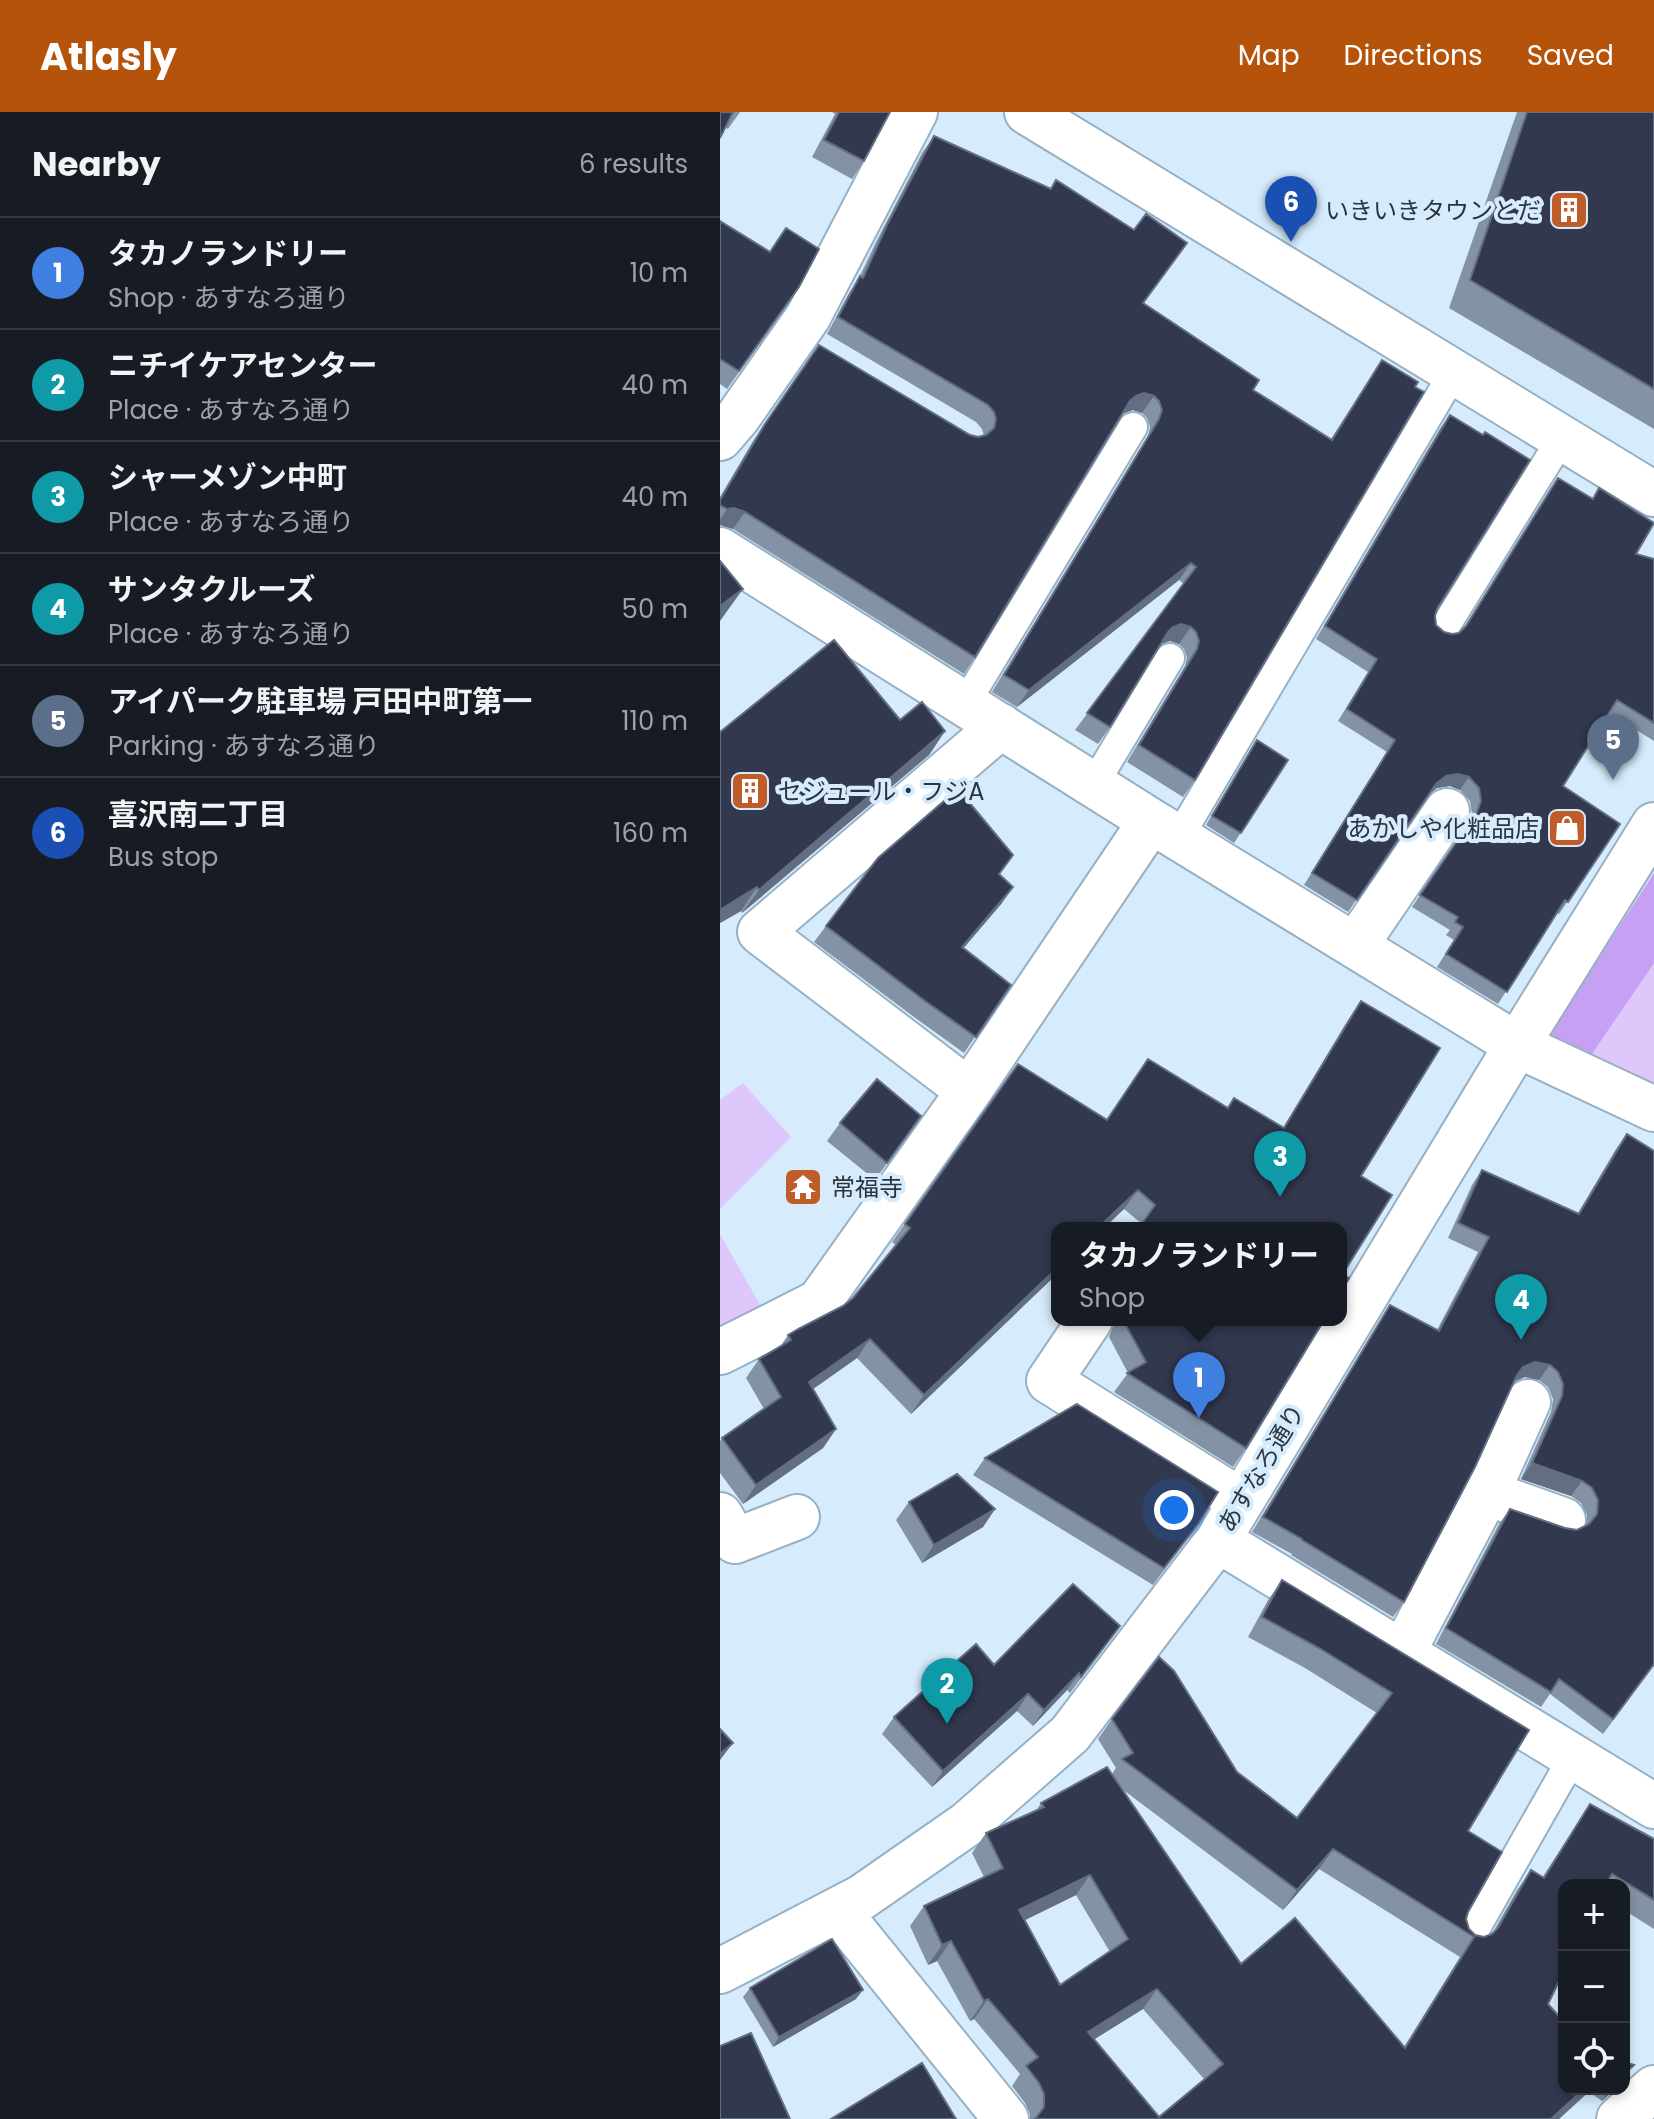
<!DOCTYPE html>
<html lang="en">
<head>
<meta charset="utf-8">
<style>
  body { margin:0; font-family:Poppins,"Noto Sans JP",sans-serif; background:#242831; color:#f1f3f6 }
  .controls { position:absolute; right:24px; bottom:24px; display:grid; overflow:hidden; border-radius:16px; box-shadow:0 4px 12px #0003 }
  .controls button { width:72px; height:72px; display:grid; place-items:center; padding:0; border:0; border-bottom:2px solid #363941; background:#171b24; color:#f1f3f6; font:40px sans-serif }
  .you { position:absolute; left:454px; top:1398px; width:28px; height:28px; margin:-20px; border:6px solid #fff; border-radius:50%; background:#1a73e8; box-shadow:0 0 0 12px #1a73e833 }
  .badge { display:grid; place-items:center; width:52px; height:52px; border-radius:50%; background:#b45309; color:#fff; font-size:26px; font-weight:700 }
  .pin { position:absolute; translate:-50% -66px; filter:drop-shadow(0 2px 4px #0008) }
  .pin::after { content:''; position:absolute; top:42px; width:28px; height:24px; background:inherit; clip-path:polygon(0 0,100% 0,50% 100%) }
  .popup { position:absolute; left:331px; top:1110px; width:296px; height:104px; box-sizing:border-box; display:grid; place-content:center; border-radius:16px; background:#171b24; filter:drop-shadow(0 2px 6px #0005); font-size:26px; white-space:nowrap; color:#9ea1a6 }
  .popup b { font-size:30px; color:#f1f3f6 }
  .popup::after { content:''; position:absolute; left:50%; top:100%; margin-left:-16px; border:16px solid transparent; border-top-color:#171b24 }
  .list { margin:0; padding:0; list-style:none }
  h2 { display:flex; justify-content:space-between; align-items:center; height:104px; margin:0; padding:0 32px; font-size:34px }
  h2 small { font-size:26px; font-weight:400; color:#9ea1a6 }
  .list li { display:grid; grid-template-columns:52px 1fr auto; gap:24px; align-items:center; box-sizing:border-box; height:112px; padding:0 32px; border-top:2px solid #363941 }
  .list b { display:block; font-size:30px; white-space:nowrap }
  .list p { margin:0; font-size:26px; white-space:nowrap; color:#9ea1a6 }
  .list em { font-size:26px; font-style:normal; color:#9ea1a6 }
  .icon { flex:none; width:44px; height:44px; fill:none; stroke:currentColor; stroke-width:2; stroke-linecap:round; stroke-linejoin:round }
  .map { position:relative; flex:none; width:934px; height:2007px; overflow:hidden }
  header { display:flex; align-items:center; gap:48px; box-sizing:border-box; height:112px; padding:0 40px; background:#b45309; color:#fff }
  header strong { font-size:38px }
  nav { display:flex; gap:44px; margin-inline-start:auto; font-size:28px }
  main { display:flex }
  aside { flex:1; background:#171b24 }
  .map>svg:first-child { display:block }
</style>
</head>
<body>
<header>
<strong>Atlasly</strong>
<nav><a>Map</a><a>Directions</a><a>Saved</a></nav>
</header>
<main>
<aside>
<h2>Nearby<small>6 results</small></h2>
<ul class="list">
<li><span class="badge" style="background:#3f7fe0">1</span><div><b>タカノランドリー</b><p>Shop · あすなろ通り</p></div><em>10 m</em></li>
<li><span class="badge" style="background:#0f9aa8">2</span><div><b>ニチイケアセンター</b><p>Place · あすなろ通り</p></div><em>40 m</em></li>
<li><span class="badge" style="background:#0f9aa8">3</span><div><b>シャーメゾン中町</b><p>Place · あすなろ通り</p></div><em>40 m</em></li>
<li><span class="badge" style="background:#0f9aa8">4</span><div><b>サンタクルーズ</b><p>Place · あすなろ通り</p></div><em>50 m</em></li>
<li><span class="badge" style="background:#5c6f8a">5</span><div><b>アイパーク駐車場 戸田中町第一</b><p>Parking · あすなろ通り</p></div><em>110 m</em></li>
<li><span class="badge" style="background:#1a4fb4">6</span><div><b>喜沢南二丁目</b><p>Bus stop</p></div><em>160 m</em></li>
</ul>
</aside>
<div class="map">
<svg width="934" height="2007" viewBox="0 0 934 2007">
  <rect width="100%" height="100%" fill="#d6ecfc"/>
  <path fill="#dec7fb" d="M934 761V976L869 946Z
    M23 971 71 1025 0 1097V988Z
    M0 1122 43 1198 0 1219Z"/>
  <path fill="#c6a0f2" d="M934 761V851L869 946 827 926Z"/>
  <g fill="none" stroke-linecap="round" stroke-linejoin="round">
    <defs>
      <path id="service" d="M723 518 842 326
        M245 592 413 315
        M374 672 450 546
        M459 725 734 260
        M749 1828 853 1645"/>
      <path id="minor" d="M0 326 18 305 88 205 195 0
        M0 438 431 709 797 933 934 997
        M635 834 727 699
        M249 979 40 820 281 614
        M370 1208 329 1269 521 1389
        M0 1240 99 1190 249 979 431 709
        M767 1381 808 1290
        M0 1403 15 1429 77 1405
        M498 1428 934 1694
        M683 1540 767 1381 843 1408
        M118 1799 286 2007
        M0 1859 142 1785 247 1712 350 1622 498 1428 797 933 934 713
        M899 2007 934 1976"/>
      <path id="tertiary" d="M307 0 934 382"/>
    </defs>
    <use href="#service" stroke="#97b1c4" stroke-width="32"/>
    <use href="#minor" stroke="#97b1c4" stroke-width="48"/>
    <use href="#tertiary" stroke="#97b1c4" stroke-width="48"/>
    <use href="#service" stroke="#fff" stroke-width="28"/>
    <use href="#minor" stroke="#fff" stroke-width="44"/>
    <use href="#tertiary" stroke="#fff" stroke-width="44"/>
  </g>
  <path fill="#8492a5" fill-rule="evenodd" d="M0 0H20L8 17 5 15Z
    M112 0H170L144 49 132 67 92 45 115 2Z
    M797 0H934V317L729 196Z
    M214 24 533 278 611 327 662 248 475 668 463 685 407 650 465 554 467 546 464 537 459 532 450 529 441 532 390 615 378 632 355 618 464 472 459 468 297 595 272 580 428 324 430 315 427 306 422 301 413 298 402 302 255 545 244 562 13 417 0 413V385L33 329 99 233 250 323 258 325 264 324 262 317 256 310 107 222 129 181 138 168 156 130 202 41Z
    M0 109 50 140 66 116 79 175 7 277 0 272Z
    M730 303 717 497 715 504 716 513 724 520 732 522 739 521 744 516 838 366 916 442 934 447V629L889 601 843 674 900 712 839 802 836 801 778 892 717 855 734 828 726 823 730 818 692 795 748 712 752 702 750 689 740 678 730 674 717 676 707 684 628 800 584 773 667 640 618 609 648 560 596 527 721 315Z
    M180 608 225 619 209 643 22 801 21 799 0 811V620Z
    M537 628 568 648 514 731 486 713Z
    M279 763 282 791 243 836 291 873 244 941 194 905 94 830 106 814Z
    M641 889 720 936 422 1112 404 1097 191 1302 137 1246 93 1277 116 1317 103 1336 23 1392 0 1361V1329L2 1326 44 1297 26 1266 39 1247 60 1235 68 1223 123 1194 133 1186 176 1133 172 1130 298 952 387 1007 508 995 514 986 563 1016 628 908Z
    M201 1004 155 1068 107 1029 120 1011Z
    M907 1022 934 1553 883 1622 830 1582 821 1595 716 1532 779 1412 790 1397 845 1416 857 1418 866 1414 867 1403 861 1391 851 1384 801 1367 831 1300 833 1287 828 1275 819 1268 805 1265 793 1270 684 1490 673 1505 571 1443 572 1442 532 1420 660 1209 670 1193 717 1218 758 1140 728 1126 752 1073 762 1058 858 1101 896 1037Z
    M394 1208H604L526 1336 513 1355 394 1280 408 1261 389 1225 395 1210Z
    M265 1346 479 1411 433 1473 253 1363Z
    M189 1390 275 1397 263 1415 202 1451 176 1408Z
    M562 1468 809 1618 748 1719V1800L746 1807 749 1817 755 1823 764 1825 772 1822 797 1778 811 1758 822 1766 870 1692 934 1727V1817L904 1798V1773H844L828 1892 844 1977H895L882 1989 869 1980 839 2007H310V2002L305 1991 292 1974 300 1962 254 1907 250 1909 217 1849 208 1853 190 1814 204 1794 264 1765 252 1741 266 1721 316 1699 321 1691 392 1662 396 1656 378 1627 392 1607 517 1660 577 1706 657 1601 585 1556 528 1525 548 1488ZM402 1677 563 1798 599 1757 740 1845 684 1935 521 1852ZM356 1783 390 1840 340 1873 305 1808ZM423 1897 484 1967 439 2005 374 1927Z
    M400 1514 350 1581 347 1578 313 1614 297 1599 212 1675 162 1622 174 1605 274 1553Z
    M30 1876 136 1887 53 1935 23 1885Z"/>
  <path fill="#636e82" d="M424 281 434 284 422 301 413 298 404 301 398 306 410 289 416 284Z
    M14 396 25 400 13 417 0 413V408L7 397Z
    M471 451 459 468 297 595 309 578Z
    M23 477 0 509V494Z
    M461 512 471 515 459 532 450 529 441 532 448 520 453 515Z
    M225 619 209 643 22 801 39 778Z
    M738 662 749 665 740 678 730 674 717 676 707 684 716 672 726 664Z
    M37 775 21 799 0 811V798Z
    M293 775 282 791 231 851 242 835Z
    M418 1078 404 1097 384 1116H378Z
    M337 1156V1162L191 1302 204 1283Z
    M150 1227 137 1246 76 1289 89 1270Z
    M815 1250 830 1253 819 1268 805 1265 793 1270 785 1280 803 1255Z
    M116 1317 103 1336 23 1392 36 1373Z
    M812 1351 862 1369 851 1384 801 1367Z
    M275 1397 263 1415 202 1451 214 1433Z
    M359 1561 347 1578 313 1614 324 1598Z
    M308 1582 297 1599 212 1675 223 1659Z
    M13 1631 0 1648V1642Z
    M613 1737 599 1757 563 1798 577 1778Z
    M370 1763 356 1783 285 1818 299 1798Z
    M231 1829 217 1849 208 1853 222 1833Z
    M437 1877 423 1897 354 1940 368 1920Z
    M143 1878 136 1887 53 1935 59 1925Z
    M268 1887 254 1907 250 1909 264 1889Z
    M864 1977H871L839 2007H831Z
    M890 1977H895L882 1989Z"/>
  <path fill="#32384e" stroke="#636e82" stroke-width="2" fill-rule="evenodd" d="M0 0H13L0 26Z
    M119 0H170L144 49 104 28Z
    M807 0H934V277L750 168Z
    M214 24 331 77 336 68 414 118 426 102 467 131 423 191 539 268 533 278 612 328 662 248 698 270 695 275 704 280 475 668 419 633 477 537 479 529 476 520 471 515 461 512 453 515 448 520 390 615 367 601 476 455 471 451 309 578 284 563 439 307 442 298 439 289 434 284 424 281 416 284 410 289 255 545 25 400 14 396 7 397 0 393V388L45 312 99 233 250 323 258 325 266 323 274 316 276 307 274 300 268 293 118 205 140 164 143 166 167 113Z
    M0 109 50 140 66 116 99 137 79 175 19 259 0 247Z
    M730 303 763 323 765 320 810 348 717 497 715 504 716 513 724 520 732 522 739 521 746 514 838 366 873 387 879 376 934 411 916 442 934 447V611L897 588 843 674 900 712 848 790 845 788 787 880 726 842 743 815 735 810 738 805 700 783 757 700 761 689 759 676 749 665 738 662 726 664 716 672 637 788 592 761 675 628 627 597 657 547 605 514Z
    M0 449 23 477 0 494Z
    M114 528 180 608 202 590 225 619 39 778 37 775 0 798V620Z
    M537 628 568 648 521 721 492 704Z
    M238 677 293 743 279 762 293 775 242 835 291 873 256 925 205 889 106 814 158 746Z
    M641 889 720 936 641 1064 672 1083 622 1163 629 1166 621 1179V1116H419L435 1093 418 1078 378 1116H337V1156L204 1283 150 1227 89 1270 116 1317 36 1373 2 1326 61 1285 39 1247 71 1228 68 1223 78 1217 123 1194 133 1186 190 1116 185 1112 298 952 387 1008 428 947 508 996 514 986 564 1016Z
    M157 967 201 1004 167 1051 120 1011Z
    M907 1022 934 1039V1552L893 1607 839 1567 831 1580 726 1516 790 1397 845 1416 857 1418 869 1412 877 1402 878 1388 872 1376 862 1369 812 1351 842 1284 843 1272 838 1260 830 1253 815 1250 803 1255 796 1265 755 1355 684 1490 582 1428V1427L543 1405 670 1193 719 1219 769 1125 738 1111 762 1058 859 1102Z
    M403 1208H604L526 1336 407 1261 426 1250Z
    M357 1292 498 1380 479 1411 444 1456 265 1346Z
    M237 1362 275 1397 214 1433 189 1390Z
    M562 1468 809 1618 748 1719 782 1740 748 1800 746 1807 749 1817 755 1823 764 1825 772 1822 778 1816 811 1758 824 1766 870 1692 934 1727V1788L892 1762 886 1773H844V1859L828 1892 844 1910V1977H864L831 2007H314L316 2006 324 1995V1982L319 1971 306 1954 318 1945 268 1887 264 1889 231 1829 222 1833 204 1794 283 1756 266 1721 324 1695 321 1691 387 1655 521 1852 575 1806 685 1936 754 1825 613 1737 577 1778 402 1647 413 1641 392 1607 439 1545 454 1559 517 1660 577 1706 672 1581 599 1536 542 1505ZM370 1763 408 1827 340 1873 299 1798ZM437 1877 503 1952 439 2005 368 1920Z
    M353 1472 400 1514 361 1565 359 1561 324 1598 308 1582 223 1659 174 1605 256 1532 274 1553Z
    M0 1617 13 1631 0 1642Z
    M112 1827 143 1878 59 1925 30 1876Z
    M31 1921 70 2007H0V1934Z
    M904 1950 914 1953 904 1962Z
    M202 1951 236 2007H111Z"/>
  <defs>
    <symbol id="building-square" viewBox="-11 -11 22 22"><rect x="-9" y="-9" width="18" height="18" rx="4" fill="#c05b2a" stroke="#d6ecfc"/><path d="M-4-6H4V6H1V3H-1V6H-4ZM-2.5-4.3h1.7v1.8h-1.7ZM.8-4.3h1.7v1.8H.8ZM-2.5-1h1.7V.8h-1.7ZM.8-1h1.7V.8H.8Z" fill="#fff"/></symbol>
    <symbol id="shop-square" viewBox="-11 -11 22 22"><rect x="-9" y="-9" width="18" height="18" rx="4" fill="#c05b2a" stroke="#d6ecfc"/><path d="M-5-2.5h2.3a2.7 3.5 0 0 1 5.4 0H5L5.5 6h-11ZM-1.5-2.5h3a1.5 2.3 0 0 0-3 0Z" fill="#fff"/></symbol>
    <symbol id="temple-square" viewBox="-11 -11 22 22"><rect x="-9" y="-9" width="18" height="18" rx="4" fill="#c05b2a" stroke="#d6ecfc"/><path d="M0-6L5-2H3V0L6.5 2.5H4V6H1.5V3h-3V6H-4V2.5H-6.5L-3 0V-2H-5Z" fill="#fff"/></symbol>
  </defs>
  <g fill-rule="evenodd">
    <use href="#building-square" x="827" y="76" width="44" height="44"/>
    <use href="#building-square" x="8" y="657" width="44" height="44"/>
    <use href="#shop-square" x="825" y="694" width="44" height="44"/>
    <use href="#temple-square" x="61" y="1053" width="44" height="44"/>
  </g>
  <g text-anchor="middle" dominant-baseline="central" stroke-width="8" stroke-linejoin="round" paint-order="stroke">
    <g font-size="24" fill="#2a353d" stroke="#d6ecfc" text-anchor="end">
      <text x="821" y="98">いきいきタウンとだ</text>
      <text x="58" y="679" text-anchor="start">セジュール・フジA</text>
      <text x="819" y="716">あかしや化粧品店</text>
      <text x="111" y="1075" text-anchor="start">常福寺</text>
    </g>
    <g font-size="24" fill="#2a353d" stroke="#d6ecfc">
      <text transform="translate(541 1356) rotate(-59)">あすなろ通り</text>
    </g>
  </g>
</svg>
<div class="controls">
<button>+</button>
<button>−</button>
<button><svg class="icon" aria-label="locate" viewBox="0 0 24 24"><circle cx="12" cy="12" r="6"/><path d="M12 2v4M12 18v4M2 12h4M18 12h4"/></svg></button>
</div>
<div class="you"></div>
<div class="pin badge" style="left:479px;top:1306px;background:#3f7fe0">1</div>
<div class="popup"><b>タカノランドリー</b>Shop</div>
<div class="pin badge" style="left:227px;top:1612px;background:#0f9aa8">2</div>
<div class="pin badge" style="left:560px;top:1085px;background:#0f9aa8">3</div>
<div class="pin badge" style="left:801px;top:1228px;background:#0f9aa8">4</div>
<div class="pin badge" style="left:893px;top:668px;background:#5c6f8a">5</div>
<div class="pin badge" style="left:571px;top:130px;background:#1a4fb4">6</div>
</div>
</main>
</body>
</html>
